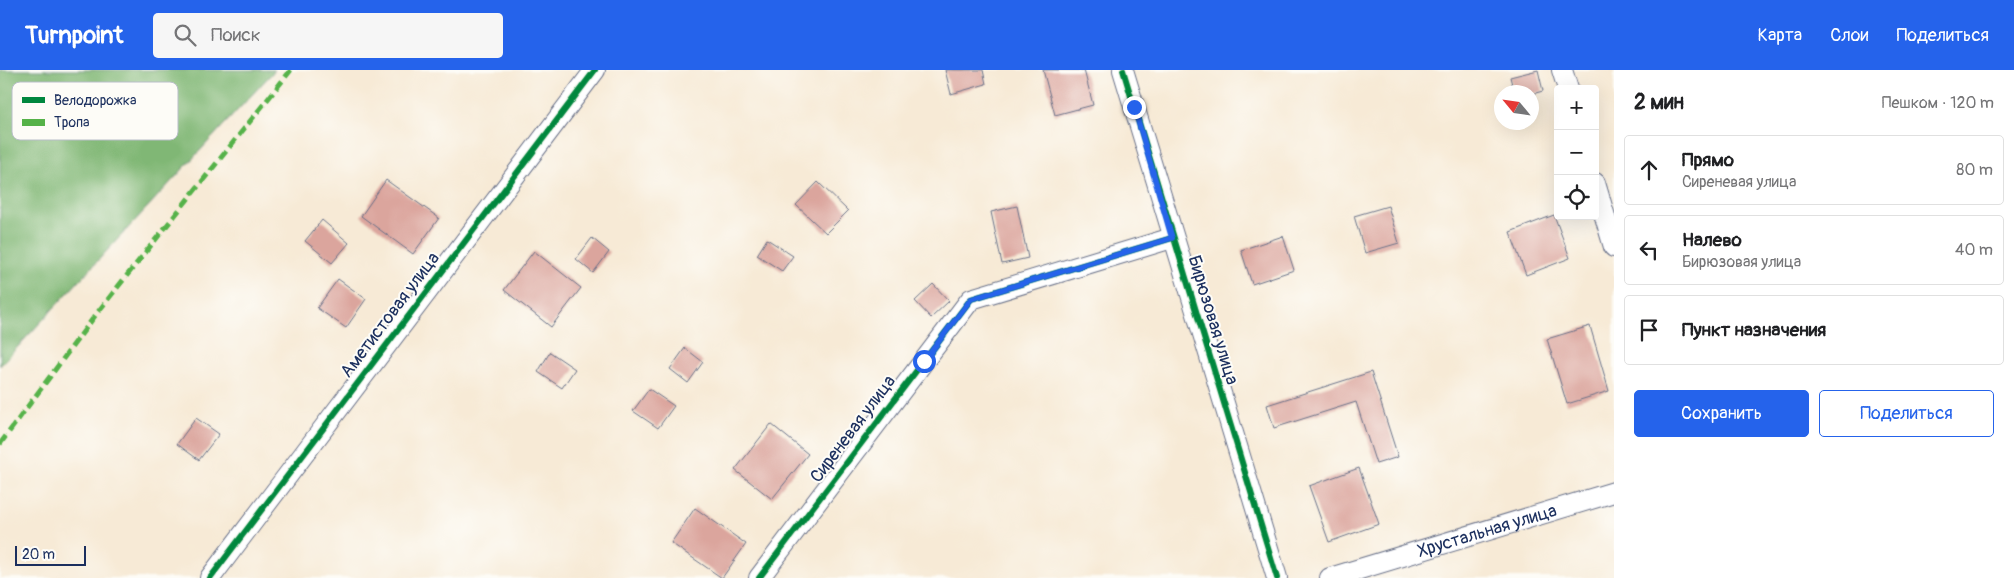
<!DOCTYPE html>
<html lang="ru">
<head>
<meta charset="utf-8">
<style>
  body { margin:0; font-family:Pangolin,sans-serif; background:#f6f6f6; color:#202124 }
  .controls { position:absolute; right:15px; top:15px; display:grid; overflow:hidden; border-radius:5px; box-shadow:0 5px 20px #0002 }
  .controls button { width:45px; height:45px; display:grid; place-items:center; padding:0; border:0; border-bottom:1px solid #e0e0e0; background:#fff; color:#202124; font:25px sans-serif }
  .compass { position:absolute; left:1494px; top:15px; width:45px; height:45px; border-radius:50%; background:#fff; box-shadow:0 5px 20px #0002; rotate:299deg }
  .scale { position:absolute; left:15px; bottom:12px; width:71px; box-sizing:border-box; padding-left:5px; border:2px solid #1b2f5e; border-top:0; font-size:14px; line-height:18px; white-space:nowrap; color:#1b2f5e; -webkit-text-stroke:4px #fdfcf7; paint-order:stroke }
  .stop { position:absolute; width:15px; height:15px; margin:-11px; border:4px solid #2563eb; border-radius:50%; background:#fff }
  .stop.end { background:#2563eb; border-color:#fff; box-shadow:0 1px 5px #0008 }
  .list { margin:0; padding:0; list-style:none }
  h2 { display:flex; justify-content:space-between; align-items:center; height:65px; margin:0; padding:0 20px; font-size:21px }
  h2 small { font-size:16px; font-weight:400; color:#757577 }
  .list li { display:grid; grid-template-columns:32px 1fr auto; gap:15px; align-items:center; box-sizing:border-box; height:70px; margin:0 10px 10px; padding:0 10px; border:1px solid #e0e0e0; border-radius:5px }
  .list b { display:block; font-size:19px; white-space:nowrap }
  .list p { margin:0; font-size:16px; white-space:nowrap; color:#757577 }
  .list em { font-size:16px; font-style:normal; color:#757577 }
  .actions { display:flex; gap:10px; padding:15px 20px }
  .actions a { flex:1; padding:11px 0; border:1px solid #2563eb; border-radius:5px; text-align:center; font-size:18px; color:#2563eb }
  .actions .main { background:#2563eb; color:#fff }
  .icon { flex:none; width:28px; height:28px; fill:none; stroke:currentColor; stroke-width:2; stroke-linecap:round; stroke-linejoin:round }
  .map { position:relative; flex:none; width:1614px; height:508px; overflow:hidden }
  header { display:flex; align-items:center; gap:30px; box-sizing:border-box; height:70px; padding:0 25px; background:#2563eb; color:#fff }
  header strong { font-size:24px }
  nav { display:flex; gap:28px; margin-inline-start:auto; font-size:18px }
  .search { width:350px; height:45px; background:#f6f6f6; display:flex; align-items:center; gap:12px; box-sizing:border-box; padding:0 18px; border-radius:5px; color:#757577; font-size:19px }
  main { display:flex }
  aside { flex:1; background:#fff }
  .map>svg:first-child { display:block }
</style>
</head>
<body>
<header>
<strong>Turnpoint</strong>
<div class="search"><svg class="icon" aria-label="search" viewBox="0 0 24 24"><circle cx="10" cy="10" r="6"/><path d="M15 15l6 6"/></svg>Поиск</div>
<nav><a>Карта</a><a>Слои</a><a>Поделиться</a></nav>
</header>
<main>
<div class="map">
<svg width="1614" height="508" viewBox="0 0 1614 508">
  <rect width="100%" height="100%" fill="#fdfcf7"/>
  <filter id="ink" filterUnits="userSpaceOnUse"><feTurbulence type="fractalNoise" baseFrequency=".02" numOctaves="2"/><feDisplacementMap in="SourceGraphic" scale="10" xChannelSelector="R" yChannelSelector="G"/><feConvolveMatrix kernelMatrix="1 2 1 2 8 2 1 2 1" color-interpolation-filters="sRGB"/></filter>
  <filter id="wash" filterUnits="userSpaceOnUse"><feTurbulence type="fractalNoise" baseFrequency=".0096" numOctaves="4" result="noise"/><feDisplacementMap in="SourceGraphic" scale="20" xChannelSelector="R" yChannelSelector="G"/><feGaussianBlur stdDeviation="1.12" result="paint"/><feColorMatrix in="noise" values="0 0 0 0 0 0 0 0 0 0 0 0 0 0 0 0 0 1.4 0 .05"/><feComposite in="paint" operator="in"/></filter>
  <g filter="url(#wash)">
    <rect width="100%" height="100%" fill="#f7ead6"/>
    <path fill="#80b774" stroke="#4e7369" d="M0 0H275L0 296Z"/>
    <g id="blocks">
      <path fill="#dba59d" d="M945 0H983L986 14 951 24Z
        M1043 0H1084L1093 35 1055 45Z
        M1538 0 1543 21 1532 24V22H1514L1510 7Z
        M386 110 439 148 413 184 361 146Z
        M818 112 848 141 826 163 796 135Z
        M1017 136 1028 188 1002 194 991 142Z
        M1388 136 1399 173 1365 183 1354 146Z
        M1554 145 1570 188 1526 205 1510 162Z
        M322 150 349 173 332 193 305 171Z
        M1283 166 1294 200 1252 214 1241 180Z
        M592 168 609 182 593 203 576 189Z
        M767 169 793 186 782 201 757 185Z
        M534 181 581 218 551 257 504 220Z
        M338 209 366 229 346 258 317 238Z
        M933 214 949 231 931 248 915 231Z
        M1590 256 1609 321 1567 334 1547 269Z
        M685 278 703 292 688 313 670 299Z
        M550 282 575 299 562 318 538 302Z
        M1371 302 1398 387 1376 394 1356 332 1274 358 1267 335Z
        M649 319 674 336 658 358 633 341Z
        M196 348 219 364 199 390 177 374Z
        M771 354 808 384 772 429 735 400Z
        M1359 398 1379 454 1329 472 1309 416Z
        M695 438 746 474 722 508 671 473Z"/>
    </g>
  </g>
  <g filter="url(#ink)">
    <use href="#blocks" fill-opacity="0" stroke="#687088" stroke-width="1"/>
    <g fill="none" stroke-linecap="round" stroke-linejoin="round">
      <defs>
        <g id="minor">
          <path d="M1123 0 1277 508"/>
          <path d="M1562 0 1568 19"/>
          <path d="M1595 113 1614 177"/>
          <path d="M210 508 595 0"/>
          <path d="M759 508 971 229 1172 168"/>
          <path id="s1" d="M1330 508 1614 422"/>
        </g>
      </defs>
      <use href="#minor" stroke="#687088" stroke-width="22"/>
      <use href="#minor" stroke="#fff" stroke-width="20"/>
      <path stroke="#55b248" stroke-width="5" stroke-dasharray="10 5" stroke-linecap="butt" d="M0 374 97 243 291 0"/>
      <defs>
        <path id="cycleway" d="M1123 0 1277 508
          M210 508 595 0
          M759 508 971 229 1172 168"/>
      </defs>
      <use href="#cycleway" stroke="#fdfcf7" stroke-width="9"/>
      <use href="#cycleway" stroke="#00873e" stroke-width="6"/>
    </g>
  </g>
  <g fill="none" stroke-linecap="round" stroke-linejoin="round" filter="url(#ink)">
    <path stroke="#2563eb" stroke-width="6" d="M924 291 971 229 1172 168 1134 37"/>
  </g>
  <g text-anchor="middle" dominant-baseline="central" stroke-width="4" stroke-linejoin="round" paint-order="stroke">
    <g font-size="18" fill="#1b2f5e" stroke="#fdfcf7">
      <text transform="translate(390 245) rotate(-53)">Аметистовая улица</text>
      <text transform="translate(1213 250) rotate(73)">Бирюзовая улица</text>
      <text transform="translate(853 359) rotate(-53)">Сиреневая улица</text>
      <text stroke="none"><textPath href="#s1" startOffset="164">Хрустальная улица</textPath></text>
    </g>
  </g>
  <rect x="12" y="12" width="166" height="58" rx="8" fill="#fdfcf7" stroke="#b9bec9" stroke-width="1"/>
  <rect x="22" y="27" width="23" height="6" fill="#00873e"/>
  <rect x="22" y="49" width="23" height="7" fill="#55b248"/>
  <g font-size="14" fill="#1b2f5e">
    <text x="54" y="35">Велодорожка</text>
    <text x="54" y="57">Тропа</text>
  </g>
</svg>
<div class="controls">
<button>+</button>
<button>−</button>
<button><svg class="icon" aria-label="locate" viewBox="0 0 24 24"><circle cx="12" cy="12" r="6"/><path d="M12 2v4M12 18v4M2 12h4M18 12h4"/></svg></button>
</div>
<svg class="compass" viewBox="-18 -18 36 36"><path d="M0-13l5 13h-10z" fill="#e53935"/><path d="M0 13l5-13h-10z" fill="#757577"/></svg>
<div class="scale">20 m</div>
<div class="stop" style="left:924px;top:291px"></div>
<div class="stop end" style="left:1134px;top:37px"></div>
</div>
<aside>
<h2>2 мин<small>Пешком · 120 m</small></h2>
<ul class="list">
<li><svg class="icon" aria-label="ahead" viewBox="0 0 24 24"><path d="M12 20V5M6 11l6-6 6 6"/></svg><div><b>Прямо</b><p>Сиреневая улица</p></div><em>80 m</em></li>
<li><svg class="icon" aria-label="left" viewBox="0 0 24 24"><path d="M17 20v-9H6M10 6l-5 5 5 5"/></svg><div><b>Налево</b><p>Бирюзовая улица</p></div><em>40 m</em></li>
<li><svg class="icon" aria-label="arrive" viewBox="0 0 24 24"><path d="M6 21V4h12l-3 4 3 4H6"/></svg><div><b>Пункт назначения</b></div></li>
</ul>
<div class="actions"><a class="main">Сохранить</a><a>Поделиться</a></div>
</aside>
</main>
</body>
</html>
